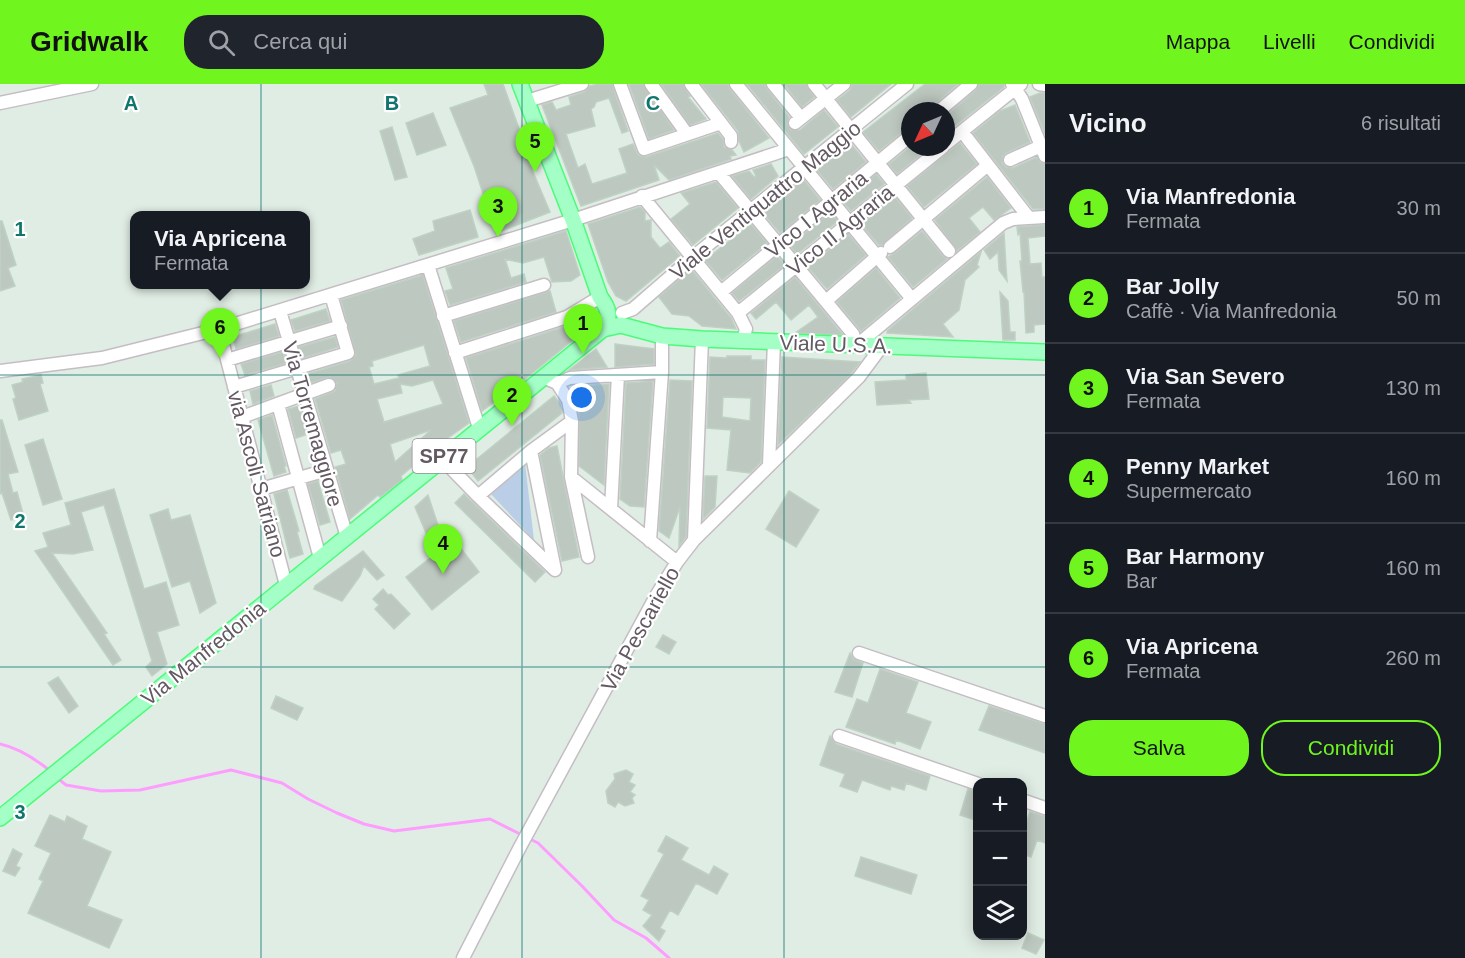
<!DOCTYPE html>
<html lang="it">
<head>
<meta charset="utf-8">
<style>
  body { margin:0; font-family:Helvetica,sans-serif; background:#20242c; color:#f1f3f6 }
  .controls { position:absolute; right:18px; bottom:18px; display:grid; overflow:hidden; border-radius:12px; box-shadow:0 3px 15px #0003 }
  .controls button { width:54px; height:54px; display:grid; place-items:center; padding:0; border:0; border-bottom:2px solid #363941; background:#171b24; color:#f1f3f6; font:30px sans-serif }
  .compass { position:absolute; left:901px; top:18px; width:54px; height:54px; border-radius:50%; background:#171b24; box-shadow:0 3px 15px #0003; rotate:226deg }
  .you { position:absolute; left:582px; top:314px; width:21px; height:21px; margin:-15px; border:4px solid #fff; border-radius:50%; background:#1a73e8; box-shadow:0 0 0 9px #1a73e833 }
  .badge { display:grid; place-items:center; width:39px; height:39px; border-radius:50%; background:#70f61e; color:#111; font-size:20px; font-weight:700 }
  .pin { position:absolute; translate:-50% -50px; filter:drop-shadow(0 2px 3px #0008) }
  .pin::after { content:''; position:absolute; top:32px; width:21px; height:18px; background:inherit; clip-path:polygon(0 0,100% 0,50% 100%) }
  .popup { position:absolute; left:130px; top:127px; width:180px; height:78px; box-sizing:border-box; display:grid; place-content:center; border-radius:12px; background:#171b24; filter:drop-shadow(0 2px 4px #0005); font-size:20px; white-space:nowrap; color:#9ea1a6 }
  .popup b { font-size:22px; color:#f1f3f6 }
  .popup::after { content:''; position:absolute; left:50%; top:100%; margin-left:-12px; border:12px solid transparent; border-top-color:#171b24 }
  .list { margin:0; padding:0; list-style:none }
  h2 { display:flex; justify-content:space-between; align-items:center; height:78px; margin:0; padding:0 24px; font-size:26px }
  h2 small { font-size:20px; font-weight:400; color:#9ea1a6 }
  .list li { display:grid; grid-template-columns:39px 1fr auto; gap:18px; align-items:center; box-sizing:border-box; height:90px; padding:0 24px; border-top:2px solid #363941 }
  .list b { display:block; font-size:22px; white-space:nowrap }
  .list p { margin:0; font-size:20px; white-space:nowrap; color:#9ea1a6 }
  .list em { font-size:20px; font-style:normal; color:#9ea1a6 }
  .actions { display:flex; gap:12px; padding:18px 24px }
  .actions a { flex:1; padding:14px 0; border:2px solid #70f61e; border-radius:24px; text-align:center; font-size:21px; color:#70f61e }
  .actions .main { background:#70f61e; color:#111 }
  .icon { flex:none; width:33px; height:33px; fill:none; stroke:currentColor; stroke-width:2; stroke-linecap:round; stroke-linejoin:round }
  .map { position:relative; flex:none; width:1045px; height:874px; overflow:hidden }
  header { display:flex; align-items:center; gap:36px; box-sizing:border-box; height:84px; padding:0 30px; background:#70f61e; color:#111 }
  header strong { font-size:28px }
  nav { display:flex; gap:33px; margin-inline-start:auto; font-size:21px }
  .search { width:420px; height:54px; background:#20242c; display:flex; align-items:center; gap:15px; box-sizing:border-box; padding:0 21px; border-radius:24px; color:#9ea1a6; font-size:22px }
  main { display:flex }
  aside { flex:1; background:#171b24 }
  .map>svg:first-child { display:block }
</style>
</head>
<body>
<header>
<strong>Gridwalk</strong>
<div class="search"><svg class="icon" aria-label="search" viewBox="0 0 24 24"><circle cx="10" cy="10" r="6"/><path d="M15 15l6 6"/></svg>Cerca qui</div>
<nav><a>Mappa</a><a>Livelli</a><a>Condividi</a></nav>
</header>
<main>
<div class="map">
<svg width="1045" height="874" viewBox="0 0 1045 874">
  <rect width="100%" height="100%" fill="#e0ede4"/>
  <path fill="#bacfe7" d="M525 379 534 456 490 409Z"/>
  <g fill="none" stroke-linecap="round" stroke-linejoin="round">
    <path stroke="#fd9eff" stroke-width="3" d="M0 660C19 664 34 674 49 686
      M56 693 66 701 101 707 140 706 231 686 282 699 308 715 337 729 364 740 394 747 490 735 522 751
      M528 754 538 759 582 802 614 836 646 854 669 874"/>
  </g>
  <path fill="#bdc8c0" stroke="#bed2c3" stroke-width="1.5" fill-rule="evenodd" d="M484 0H503L521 50H517L550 128 496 149 474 82 450 24 488 11Z
    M599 0H612L628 47 622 49 609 14 596 18 594 23 591 25 595 42 566 50 578 84 585 80 592 100 627 89 619 65 633 60 638 71 646 73 718 49 723 55 724 63 732 66 736 71 730 72 731 75 669 96 654 81 659 96 581 122 542 21 552 18 556 26 571 21 569 13 584 8 590 2Z
    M629 0H643L674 46 649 55Z
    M661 0H683L690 12 688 13 706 35 690 41Z
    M701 0H728L730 5 769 54 744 68 739 57 738 47Z
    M747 0H765L767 5 789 33 787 40 791 46H800L824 26 838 43 804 70Z
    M784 0H806L814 13 802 23Z
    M852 0H891L851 33 837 16 850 6Z
    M925 0H958L934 21 931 27H910V44L905 46 879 67 863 48Z
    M979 0H1004V3L946 49V32L976 6Z
    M1040 9H1045V50L1030 13Z
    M1015 21 1030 58 1006 69 1003 72 1002 79 1006 83 1013 84 1037 73 1040 78 1045 80V125H1033L973 49 1000 27Z
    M433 29 446 61 417 71 406 39Z
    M392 43 407 93 395 96 380 47Z
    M960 59 977 80 924 123 907 102Z
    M851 60 866 78 833 105 817 86Z
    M910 63H930L897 90 889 80Z
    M771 80 778 92 751 115 732 92 749 87 754 93 756 92 753 86Z
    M876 90 884 100 851 127 843 118Z
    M987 93 1011 124 994 136 983 123 969 134 980 148 957 167 935 136Z
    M803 95 820 116 780 149 763 129Z
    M716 98 738 124 693 161 671 135 690 120 681 109Z
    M895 113 912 134 882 161H879L861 140Z
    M640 123 645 128V137L651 136V153L660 164 669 158 680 172 626 217 616 212 608 198 588 140Z
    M470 126 478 153 419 171 413 155 435 147 433 137Z
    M830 128 838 137 797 170 790 162Z
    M0 137H2L16 181 8 184 15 202 0 207Z
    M751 140 767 159 722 196 705 176Z
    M1045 141V152L1028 154 1030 180 1041 179 1042 193H1045V240L1034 241V248L1026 249 1024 208H1023L1020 177H1022L1020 149 1018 151 1017 143Z
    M566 147 580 191 571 197 552 198 544 173 523 179 505 175 511 194 524 190 526 198 450 221 445 207 453 205 446 184Z
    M922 147 943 172 947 175 913 203 888 173 895 169Z
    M1004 149 1006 183 1007 197 999 186 998 168 990 175 984 166Z
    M848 150 866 171 827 205 808 183Z
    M981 168 977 181 979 183 965 196 959 226 943 240 953 253 887 249V247Z
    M777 172 785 181 739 217 732 209Z
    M876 184 900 214 861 247 837 218Z
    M691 185 731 234 736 245 702 242 689 232 672 230 659 213Z
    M423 191 469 339 438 361 401 392 402 396 380 413 378 411 350 435 335 383 346 380 341 366 331 369 315 315 335 307 337 299 330 293 310 299 307 290 350 277 356 271 341 216ZM424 261 430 282 398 291 399 294 374 300 369 283 373 282 372 277ZM433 296 443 320 384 338 377 315 402 309 400 300 412 302ZM431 346 395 378 390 360Z
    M795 193 843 251 795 249 818 233 809 221 791 236 776 218 756 235 751 229Z
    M550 207 556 228 461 258 454 237Z
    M1000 208 1008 217 1010 248H1015V256H1003Z
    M326 225 330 237 295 247 291 236Z
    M588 230 595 238 524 296 513 294 515 302 482 327 466 274 570 241Z
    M275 240 279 252 236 265 233 253Z
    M335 253 338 263 303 274 299 263Z
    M615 260 654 265V280L615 283Z
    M596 265 607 283 569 286Z
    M283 268 287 279 245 291 241 280Z
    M727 272H751V276H765L761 378 750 389 727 386 731 346 707 344 710 273 727 274ZM723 313 751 314 750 337 722 333Z
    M782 273 860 278 849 292 778 361Z
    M926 289 929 315 908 316 911 319 877 321 875 298 906 296V291Z
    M41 291 43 299 40 300 48 327 19 336 13 315 16 314 12 301 23 298 22 295Z
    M670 296 692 297 686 453 679 462 680 423 669 454 659 447Z
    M653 297 644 423 630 422 620 415 626 299Z
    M609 300 604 401 579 382V302Z
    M271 301 274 312 253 320 250 307Z
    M554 312 560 319 562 329 478 397 467 383Z
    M299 322 308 350 296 354 288 325Z
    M272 331 286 382H284L286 388 274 392 258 336Z
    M0 336H2L18 388 8 390 13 409 17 408 24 433 11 436 2 409 0 410Z
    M43 355 62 415 43 421 25 361Z
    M557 362 579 473 562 477 540 371 549 364Z
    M705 392H717L715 423 703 435Z
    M318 397 330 438 320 441 308 400Z
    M114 405 144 505 166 498 179 541 157 548 167 580 152 592 146 583 152 577 104 421 81 428 93 466 73 470 52 469 107 549 104 550 121 576 113 581 35 467 48 463 43 449 71 441 65 419Z
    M287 406 299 447 297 448 303 470 290 474 274 410Z
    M789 407 819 426 796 463 766 445Z
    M464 410 545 488 535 498 455 419Z
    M428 411 440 447 446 444 452 461 456 458 479 488 432 526 406 493 435 470 415 423Z
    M168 425 171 436 190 431 216 519 200 529 190 497 172 503 150 431Z
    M363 467 384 491 377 496 364 482 360 492 342 517 314 505 315 502Z
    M383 505 388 511 391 510 410 530 394 545 375 525 379 521 373 515Z
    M663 551 676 558 669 570 656 563Z
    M850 569 853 575 863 579 852 613 835 608Z
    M880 585 918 598 906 629 931 638 920 665 896 656 895 660 846 643 857 615 868 619Z
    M58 593 78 622 69 629 48 599Z
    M276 612 303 624 297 636 271 624Z
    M989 622 1045 640V669L979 646Z
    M830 652 836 660 930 692 926 706 906 699 904 706 891 702 890 706 862 696 857 708 840 702 845 690 820 681Z
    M626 686 633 690 629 698 635 701 630 708 635 711 632 714 634 719 625 722 618 718 615 723 608 719 606 707 615 695 614 690Z
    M968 705 978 708V737L960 731Z
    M1030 728 1045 732V759L1037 756 1031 773 1023 770V749Z
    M50 731 65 738 67 732 87 742 82 755 111 768 87 822 122 836 109 864 28 829 43 797 39 795 51 769 35 762Z
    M666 752 688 764 681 776 709 791 714 782 728 790 717 810 696 799 678 831 670 826 660 844 665 847 659 857 643 842 652 831 643 826 649 816 641 812 664 770 658 767Z
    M13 765 22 770 16 782 20 784 15 792 3 787Z
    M861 773 917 791 911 810 855 792Z
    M1028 849 1044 856 1036 870 1022 864Z"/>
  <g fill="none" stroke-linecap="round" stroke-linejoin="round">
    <defs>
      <path id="minor" d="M620 0 644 65 721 39
        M651 0 687 50
        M691 0 731 52V58
        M736 0 912 215
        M773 0 801 34
        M814 0 949 167
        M1012 0 1022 15 1045 72
        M1039 0 1045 1
        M527 17 582 0
        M0 19 92 0
        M939 27 971 0
        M795 39 844 0
        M967 54 1029 134
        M946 60 1021 0
        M1010 76 1041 62
        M719 89 853 250 857 261 1003 139 1013 135 1045 133
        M642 112 738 229 746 245 743 256
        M890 163 988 81
        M428 181 479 344
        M721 208 910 52
        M826 217 881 169
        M280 227 347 453
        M622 229 633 225 693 173 907 0
        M738 229 943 63
        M443 232 544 201
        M219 245 286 501
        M455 269 567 233 600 213
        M227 276 341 242
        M0 287 102 274 219 245 573 136 789 65
        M543 293 557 299 568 316 572 337 571 393 588 473
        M557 299 570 294 662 288
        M234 303 348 269 331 211
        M278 320 320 474
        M242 333 329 301
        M531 367 555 486
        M442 375 478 412
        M769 381 774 258
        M571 393 677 478
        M261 405 327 386
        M611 425 618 291
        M694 456 702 255
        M650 457 662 288V252
        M555 486 478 412 531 367 572 337
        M859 569 1045 632
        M839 652 978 700
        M1022 716 1045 724
        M463 874 520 763 656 512 677 478 694 456 859 293 882 262"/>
      <path id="major" d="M520 0 573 136 600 213C609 225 611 232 603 245
        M0 734 603 245 621 241 662 252 702 255 1045 268"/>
    </defs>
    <use href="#minor" stroke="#c5bdc4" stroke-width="15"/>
    <use href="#major" stroke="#4bfc79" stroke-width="18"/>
    <use href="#minor" stroke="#fff" stroke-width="12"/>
    <use href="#major" stroke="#a3ffc6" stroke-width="15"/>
  </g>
  <path fill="none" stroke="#0f766e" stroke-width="1.5" stroke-opacity="0.55" d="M261 0V874M522 0V874M784 0V874M0 291H1045M0 583H1045"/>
  <g text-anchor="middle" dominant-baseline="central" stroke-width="4.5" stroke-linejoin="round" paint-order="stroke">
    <rect fill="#fff" stroke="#928b91" stroke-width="1.5" x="412.5" y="355" width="63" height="34" rx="4.5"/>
    <g font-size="20" font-weight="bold" fill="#635962">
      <text x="444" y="372">SP77</text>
    </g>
    <g font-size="21" fill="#635962" stroke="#fff">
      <text transform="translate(765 116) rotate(-39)">Viale Ventiquattro Maggio</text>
      <text transform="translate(816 130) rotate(-39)">Vico I Agraria</text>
      <text transform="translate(840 146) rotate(-39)">Vico II Agraria</text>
      <text transform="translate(836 260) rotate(2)">Viale U.S.A.</text>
      <text transform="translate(313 340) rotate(74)">Via Torremaggiore</text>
      <text transform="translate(257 390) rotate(75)">via Ascoli Satriano</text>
      <text transform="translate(640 545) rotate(-61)">Via Pescariello</text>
      <text transform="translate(203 569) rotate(-39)">Via Manfredonia</text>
    </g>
  </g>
  <g font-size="20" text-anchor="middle" font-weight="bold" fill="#0f766e" stroke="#fff" stroke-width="4.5" stroke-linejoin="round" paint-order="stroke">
    <text x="131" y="26">A</text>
    <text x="392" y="26">B</text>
    <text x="653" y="26">C</text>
    <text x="20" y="152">1</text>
    <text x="20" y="444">2</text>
    <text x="20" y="735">3</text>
  </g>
</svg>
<div class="controls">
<button>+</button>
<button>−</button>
<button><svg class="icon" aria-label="layers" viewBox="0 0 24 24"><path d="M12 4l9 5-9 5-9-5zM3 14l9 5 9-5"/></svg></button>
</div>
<svg class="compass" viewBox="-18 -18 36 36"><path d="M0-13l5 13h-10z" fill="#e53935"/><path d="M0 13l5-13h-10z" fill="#9ea1a6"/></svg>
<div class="you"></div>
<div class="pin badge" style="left:583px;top:270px">1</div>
<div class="pin badge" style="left:512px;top:342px">2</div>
<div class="pin badge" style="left:498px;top:153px">3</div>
<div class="pin badge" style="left:443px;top:490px">4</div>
<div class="pin badge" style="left:535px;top:88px">5</div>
<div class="pin badge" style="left:220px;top:274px">6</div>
<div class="popup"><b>Via Apricena</b>Fermata</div>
</div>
<aside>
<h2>Vicino<small>6 risultati</small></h2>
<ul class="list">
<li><span class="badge">1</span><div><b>Via Manfredonia</b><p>Fermata</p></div><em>30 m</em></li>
<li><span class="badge">2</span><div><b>Bar Jolly</b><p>Caffè · Via Manfredonia</p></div><em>50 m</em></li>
<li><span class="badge">3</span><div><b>Via San Severo</b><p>Fermata</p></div><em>130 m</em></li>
<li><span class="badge">4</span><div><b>Penny Market</b><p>Supermercato</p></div><em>160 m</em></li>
<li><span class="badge">5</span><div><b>Bar Harmony</b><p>Bar</p></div><em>160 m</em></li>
<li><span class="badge">6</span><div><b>Via Apricena</b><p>Fermata</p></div><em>260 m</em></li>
</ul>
<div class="actions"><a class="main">Salva</a><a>Condividi</a></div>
</aside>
</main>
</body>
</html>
